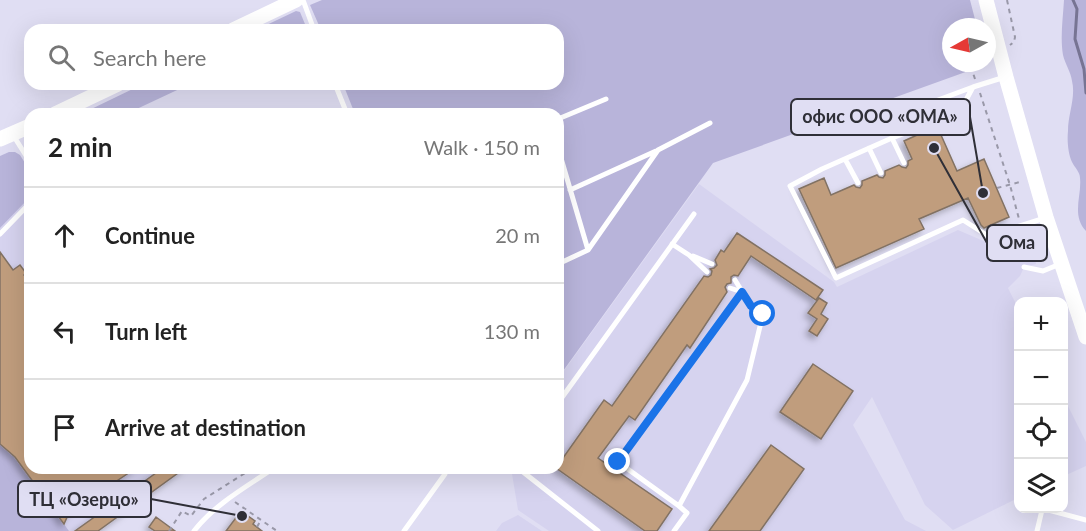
<!DOCTYPE html>
<html lang="en">
<head>
<meta charset="utf-8">
<style>
  body { margin:0; font-family:Lato,sans-serif; background:#f6f6f6; color:#222 }
  .controls { position:absolute; right:18px; bottom:18px; display:grid; overflow:hidden; border-radius:12px; box-shadow:0 6px 24px #0002 }
  .controls button { width:54px; height:54px; display:grid; place-items:center; padding:0; border:0; border-bottom:2px solid #e0e0e0; background:#fff; color:#222; font:30px sans-serif }
  .compass { position:absolute; left:942px; top:18px; width:54px; height:54px; border-radius:50%; background:#fff; box-shadow:0 6px 24px #0002; rotate:262deg }
  .stop { position:absolute; width:18px; height:18px; margin:-14px; border:4px solid #1a73e8; border-radius:50%; background:#fff }
  .stop.end { background:#1a73e8; border-color:#fff; box-shadow:0 2px 6px #0008 }
  .list { margin:0; padding:0; list-style:none }
  h2 { display:flex; justify-content:space-between; align-items:center; height:78px; margin:0; padding:0 24px; font-size:26px }
  h2 small { font-size:20px; font-weight:400; color:#767676 }
  .list li { display:grid; grid-template-columns:39px 1fr auto; gap:18px; align-items:center; box-sizing:border-box; height:96px; padding:0 24px; border-top:2px solid #e0e0e0 }
  .list b { display:block; font-size:22px; white-space:nowrap }
  .list em { font-size:20px; font-style:normal; color:#767676 }
  .icon { flex:none; width:33px; height:33px; fill:none; stroke:currentColor; stroke-width:2; stroke-linecap:round; stroke-linejoin:round }
  .map { position:relative; flex:none; width:1086px; height:531px; overflow:hidden }
  .search { position:absolute; background:#fff; box-shadow:0 6px 24px #0002; left:24px; top:24px; width:540px; height:66px; display:flex; align-items:center; gap:15px; box-sizing:border-box; padding:0 21px; border-radius:18px; color:#767676; font-size:22px }
  .panel { position:absolute; background:#fff; box-shadow:0 6px 24px #0002; left:24px; top:108px; width:540px; height:366px; border-radius:18px }
  .map>svg:first-child { display:block }
</style>
</head>
<body>
<div class="map">
<svg width="1086" height="531" viewBox="0 0 1086 531">
  <defs>
    <filter id="shadow"><feDropShadow dx="-3.5" dy="3.5" stdDeviation="3" flood-color="#0004"/></filter>
  </defs>
  <rect width="100%" height="100%" fill="#e0def3"/>
  <path fill="#d6d3ef" d="M699 184 834 282 837 287 958 230 1018 256 1034 252 1036 264 1024 267 1020 276 1008 288 1018 308V498L953 530 925 505 872 397 853 425 905 520 926 531H549L518 510 511 468H558V379Z
    M30 197V468H185L97 531H69L15 457 0 444V228Z
    M1064 398 1086 442V466L1064 476Z
    M518 515 542 531H496L502 523Z"/>
  <path fill="#b8b4da" d="M322 0H970L977 27H951V63H984L985 65 713 163 558 378V114H355L343 84H558V30H321L310 5Z
    M1064 0H1086V231C1071 215 1082 196 1080 178 1080 172 1075 168 1072 162 1068 154 1067 140 1068 131 1068 114 1076 97 1072 81 1071 72 1065 64 1063 55 1060 37 1063 18 1064 0Z
    M296 11 300 12 307 29 256 30Z
    M143 84H190L126 114H81Z
    M9 152H15L20 155 30 171V197L0 228V156Z
    M0 444 15 457 69 531H0Z"/>
  <g fill="none" stroke-linecap="round" stroke-linejoin="round">
    <path stroke="#777493" stroke-width="3" d="M1073 0 1077 9 1075 39 1084 69 1086 93"/>
  </g>
  <path fill="#c09d7d" stroke="#827264" stroke-width="1.5" filter="url(#shadow)" d="M937 126 957 171 984 159 1009 217 984 228 981 225 968 198 919 219 924 229 836 268 799 189 824 178 831 195 854 185 856 187 860 188 862 185V181L877 175 879 177 883 178 885 175V171L899 165 902 167 906 168 908 165V161L912 159 904 141Z
    M737 233 823 290 816 300 751 256 738 276 734 275 731 277V283L727 284 725 287 727 292 690 348 687 345 635 420 629 416 598 458 672 509 657 531H645L556 468H558V465L604 400 612 406 704 276 708 277 711 275 712 271 710 269 714 268 717 265 715 260 721 250 724 252Z
    M0 252 13 270 20 265 26 273 24 275 30 281V468H136L69 513 64 524 15 457 0 444Z
    M819 298 827 303 821 314 828 319 817 336 809 331 817 319 808 313Z
    M813 364 853 391 821 439 780 412Z
    M771 445 804 469 760 531H709Z
    M163 468H185L98 531H75Z
    M241 511 255 521 253 524 262 531H226Z
    M156 517 175 531H155L149 527Z"/>
  <g fill="none" stroke-linecap="round" stroke-linejoin="round">
    <path stroke="#9998a8" stroke-width="2" stroke-dasharray="4.5 4.5" stroke-linecap="butt" d="M1007 0 1015 37 1014 42 1010 45
      M975 79 973 73 976 63
      M980 93 1010 185 1019 219
      M997 188 1020 182
      M235 502 277 531
      M257 527 261 520
      M169 531 182 511 191 516 204 499 253 468"/>
    <path stroke="#fff" stroke-width="5" d="M303 0 314 30
      M335 84 347 114
      M973 87 966 100 948 117 892 138 822 169 790 186 836 278 963 220 988 236 1045 218
      M938 100 973 87 1005 77
      M558 119 606 99
      M13 135 30 162
      M892 138 904 163
      M558 148 588 250
      M869 148 881 173
      M845 159 858 183
      M570 190 656 151
      M0 234 30 203
      M30 236C26 244 28 251 30 259
      M672 244 689 255 707 272
      M693 256 712 264
      M558 264 588 250 658 150 710 123
      M1024 267 1043 271 1060 264
      M730 288 742 292
      M558 403 694 214
      M518 468 598 531
      M679 506 618 462 742 292
      M1041 508 1086 520
      M194 531C215 504 246 487 274 468
      M404 531 445 474 443 468
      M674 531 687 513 679 506 747 380 763 314 751 306 735 280
      M1037 531 1042 510"/>
    <path stroke="#fff" stroke-width="15" d="M986 0 1006 77 1046 217 1086 337
      M233 30 296 0
      M55 114 118 84
      M0 139 30 126"/>
  </g>
  <g fill="none" stroke-linecap="round" stroke-linejoin="round">
    <path stroke="#1a73e8" stroke-width="8" d="M618 462 742 292 751 306 763 314"/>
  </g>
  <path fill="none" stroke="#2f2f37" stroke-width="2" d="M983 193L970 117M934 148L987 243M242 516L151 499"/>
  <g fill="#2f2f37" stroke="#e0def3" stroke-width="2">
    <circle cx="983" cy="193" r="6"/>
    <circle cx="934" cy="148" r="6"/>
    <circle cx="242" cy="516" r="6"/>
  </g>
  <g fill="#e0def3" stroke="#2f2f37" stroke-width="2">
    <rect x="791" y="99" width="179" height="36" rx="6"/>
    <rect x="987" y="225" width="60" height="36" rx="6"/>
    <rect x="18" y="481" width="133" height="36" rx="6"/>
  </g>
  <g font-size="18" text-anchor="middle" font-weight="bold" fill="#2f2f37">
    <text x="880" y="123">офис ООО «ОМА»</text>
    <text x="1017" y="249">Ома</text>
    <text x="84" y="506">ТЦ «Озерцо»</text>
  </g>
</svg>
<div class="controls">
<button>+</button>
<button>−</button>
<button><svg class="icon" aria-label="locate" viewBox="0 0 24 24"><circle cx="12" cy="12" r="6"/><path d="M12 2v4M12 18v4M2 12h4M18 12h4"/></svg></button>
<button><svg class="icon" aria-label="layers" viewBox="0 0 24 24"><path d="M12 4l9 5-9 5-9-5zM3 14l9 5 9-5"/></svg></button>
</div>
<svg class="compass" viewBox="-18 -18 36 36"><path d="M0-13l5 13h-10z" fill="#e53935"/><path d="M0 13l5-13h-10z" fill="#767676"/></svg>
<div class="stop" style="left:763px;top:314px"></div>
<div class="stop end" style="left:618px;top:462px"></div>
<div class="search"><svg class="icon" aria-label="search" viewBox="0 0 24 24"><circle cx="10" cy="10" r="6"/><path d="M15 15l6 6"/></svg>Search here</div>
<section class="panel">
<h2>2 min<small>Walk · 150 m</small></h2>
<ul class="list">
<li><svg class="icon" aria-label="ahead" viewBox="0 0 24 24"><path d="M12 20V5M6 11l6-6 6 6"/></svg><div><b>Continue</b></div><em>20 m</em></li>
<li><svg class="icon" aria-label="left" viewBox="0 0 24 24"><path d="M17 20v-9H6M10 6l-5 5 5 5"/></svg><div><b>Turn left</b></div><em>130 m</em></li>
<li><svg class="icon" aria-label="arrive" viewBox="0 0 24 24"><path d="M6 21V4h12l-3 4 3 4H6"/></svg><div><b>Arrive at destination</b></div></li>
</ul>
</section>
</div>
</body>
</html>
